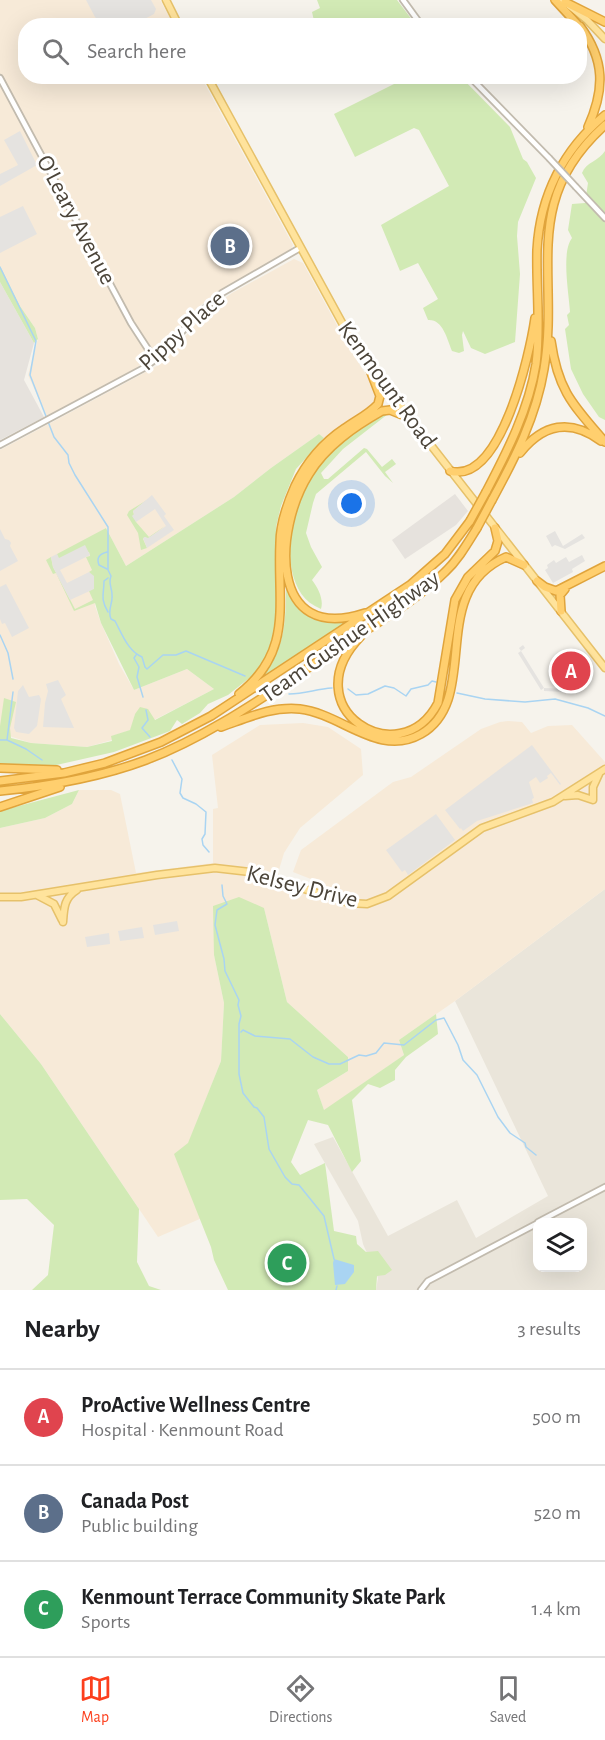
<!DOCTYPE html>
<html lang="en">
<head>
<meta charset="utf-8">
<style>
  body { margin:0; font-family:"Alegreya Sans",sans-serif; background:#f2f2f2; color:#202124 }
  .controls { position:absolute; right:18px; bottom:18px; display:grid; overflow:hidden; border-radius:12px; box-shadow:0 6px 24px #0002 }
  .controls button { width:54px; height:54px; display:grid; place-items:center; padding:0; border:0; border-bottom:2px solid #e0e0e0; background:#fff; color:#202124; font:30px sans-serif }
  .you { position:absolute; left:352px; top:504px; width:21px; height:21px; margin:-15px; border:4px solid #fff; border-radius:50%; background:#1a73e8; box-shadow:0 0 0 9px #1a73e833 }
  .badge { display:grid; place-items:center; width:39px; height:39px; border-radius:50%; background:#fc3f1d; color:#fff; font-size:20px; font-weight:700 }
  .pin { position:absolute; translate:-50% -50%; border:3px solid #fff; box-shadow:0 2px 6px #0006 }
  .list { margin:0; padding:0; list-style:none }
  h2 { display:flex; justify-content:space-between; align-items:center; height:78px; margin:0; padding:0 24px; font-size:26px }
  h2 small { font-size:20px; font-weight:400; color:#757577 }
  .list li { display:grid; grid-template-columns:39px 1fr auto; gap:18px; align-items:center; box-sizing:border-box; height:96px; padding:0 24px; border-top:2px solid #e0e0e0 }
  .list b { display:block; font-size:22px; white-space:nowrap }
  .list p { margin:0; font-size:20px; white-space:nowrap; color:#757577 }
  .list em { font-size:20px; font-style:normal; color:#757577 }
  .icon { flex:none; width:33px; height:33px; fill:none; stroke:currentColor; stroke-width:2; stroke-linecap:round; stroke-linejoin:round }
  .map { position:relative; flex:none; width:605px; height:1290px; overflow:hidden }
  .search { position:absolute; background:#fff; box-shadow:0 6px 24px #0002; left:18px; right:18px; top:18px; height:66px; display:flex; align-items:center; gap:15px; box-sizing:border-box; padding:0 21px; border-radius:24px; color:#757577; font-size:22px }
  .sheet { height:366px; background:#fff }
  nav { display:flex; justify-content:space-around; align-items:center; box-sizing:border-box; height:84px; border-top:2px solid #e0e0e0; background:#fff; font-size:16px; color:#757577 }
  nav a { display:grid; justify-items:center; gap:3px }
  nav .on { color:#fc3f1d }
  .map>svg:first-child { display:block }
</style>
</head>
<body>
<div class="map">
<svg width="605" height="1290" viewBox="0 0 605 1290">
  <rect width="100%" height="100%" fill="#f6f3ec"/>
  <path fill="#eae5da" fill-rule="evenodd" d="M605 889V1290H376L378 1278 363 1244 358 1221 314 1144 333 1137 388 1236 457 1200 476 1238 548 1196 455 1001ZM538 1222H582V1268H538Z"/>
  <path fill="#f7ead8" d="M0 0H160L174 25 26 26V76L201 77 293 245 290 251 225 288 197 308 160 350 136 368 103 388 47 417 28 375 38 339 35 328 20 306 0 266Z
    M294 259 303 263 350 349 376 391 378 397 374 405 338 430 324 438 319 434 271 468 234 497 126 566 106 528 96 535 95 606 101 623 119 664 134 690 187 669 214 689 154 720 135 714 131 730 112 736V740L87 747 31 743 0 733V450L157 366 184 338 204 314 219 302 232 293Z
    M508 721 522 722 531 733 548 726 572 725 605 762V889L455 1001 399 1040 404 1055 324 1111 317 1090 348 1071V1057L287 1002 264 908 214 955 224 1003 221 1061 183 1157 209 1215 158 1237 41 1064 0 1014V828L45 818 72 804 79 790H111L120 794 136 873 213 863V809L218 808 212 755 260 725 303 723 328 727 361 749 363 775 300 828 284 853 278 873 283 878 336 894V892L325 887 326 885 293 872 301 850 393 782 411 777 481 729 500 722Z"/>
  <path fill="#e6e2dd" d="M0 282 34 343 24 380 44 417 0 440Z
    M455 494 468 511 456 525 405 559 392 540Z"/>
  <path fill="#d2eab5" d="M317 0H397L416 25H315L312 12 320 8Z
    M395 77H461L510 127 523 159 527 162 536 178 518 222 517 236 520 274 515 342 485 354 471 348 463 331 462 335 464 351 459 353 452 351C447 339 443 319 428 320L423 308 438 299 418 263 400 271 381 225 449 186 419 130 414 128 355 157 334 114 396 83Z
    M605 151V420L599 417 583 394 571 369 565 329 569 325 567 315 570 312C569 294 561 252 572 238L568 230 572 204 585 203 588 183 582 173C586 162 599 161 605 151Z
    M0 266 20 306 35 328 38 339 34 343 0 282Z
    M384 414H388L343 449 321 473 324 479H328L364 448 367 449 382 467 392 459 396 464 385 472 393 483 385 476 366 452 316 494 313 503 306 533 311 547 322 567 312 580C318 588 324 599 321 609 304 602 296 589 292 571 279 503 326 443 384 414Z
    M319 434 324 438 296 469 281 506 276 527 277 603 275 623 270 649 263 664 257 672 228 695 208 704 200 713 182 724 177 720 170 731 114 752 52 766 25 767 0 765V726L4 698 16 702 10 728 11 738 31 743 87 747 112 741 111 736 130 730 135 714 140 707 148 709 155 720 214 689 187 669 134 690 101 623 95 603 74 611 56 573 53 574 46 560 51 557 53 567 75 609 93 600 89 591 94 588 92 577 89 572 92 570 86 557 90 556 89 552 58 559 57 554 106 528 126 566 234 497 271 468Z
    M147 500 133 511 136 522 149 537 165 526 148 539 145 537 143 539 147 548 141 550 138 533 127 515 129 511Z
    M286 589C301 612 320 625 349 621L257 683C283 654 286 628 286 589Z
    M79 790 72 804 45 818 0 828V811Z
    M239 897 264 908 287 1002 348 1057V1071L317 1090 324 1110 404 1055 399 1040 436 1014 438 1034 406 1057 395 1070V1080L380 1088 368 1084 352 1100 361 1161 352 1172 328 1125 308 1120 291 1162 300 1175 325 1163 334 1231 356 1236 357 1244 366 1252 378 1251 392 1270 385 1275 377 1276 376 1290H228L214 1260 211 1247 174 1154 188 1143 221 1061 224 1003 214 955 213 906Z
    M0 1014 41 1064 139 1209 137 1262 149 1286 161 1290H32L48 1275 54 1225 27 1199 0 1200Z"/>
  <path fill="#e5e3e0" d="M86 0H151L156 9 154 14 133 25H116L112 19 102 24 95 17Z
    M20 131 37 165 0 186V174L18 165 4 140Z
    M23 206 37 234 0 253V217Z
    M152 495 166 514 164 516 174 530 147 548 143 538 145 537 148 538 166 526 155 509 136 522 132 516 134 514 133 511Z
    M0 529 5 539 9 540 11 543 10 546 18 561 0 571Z
    M555 531 563 546 582 534 585 538 565 549 555 545 552 547 546 536Z
    M85 545 90 555 60 570 67 583 89 572 94 576V589L70 600 53 567 51 557 57 554 59 558Z
    M582 555 585 561 572 569 573 572 553 583 545 570 548 568 547 565 554 560 556 563 566 557 569 562Z
    M6 584 29 628 12 637 5 623 2 624 0 619V587Z
    M523 645 525 648 521 651 544 688 565 689V692L544 691V688L541 690 518 653 521 651 519 648Z
    M58 680 66 695 61 699 74 728 43 727 45 703 48 691 46 684Z
    M23 685 29 697 39 695 41 699 37 726 29 734 16 732 14 728 18 691Z
    M532 745 561 784 560 785 551 773 547 776 548 778 540 783 536 777 529 782 534 798 532 799 533 803 477 821 463 831 461 828 460 829 445 810Z
    M436 814 455 840 408 875 405 870 402 872 386 850Z
    M177 921 179 931 155 935 153 925Z
    M142 927 144 938 120 941 118 931Z
    M109 933 110 944 87 947 85 937Z"/>
  <path fill="#a9d4f2" d="M334 1259 354 1265V1272L345 1284 335 1285 333 1263Z"/>
  <g fill="none" stroke-linecap="round" stroke-linejoin="round">
    <path stroke="#a9d4f2" stroke-width="1.5" d="M0 267 36 341 30 375 54 437 68 455 69 463 75 475 108 527V570L111 576C108 584 112 587 112 595 113 604 107 610 111 619L115 621C122 634 128 651 142 657L145 667 147 669 163 655H176L186 651 245 676
      M107 552C100 554 96 557 99 565L107 569
      M108 578 104 581C104 594 100 599 108 612
      M0 635 8 653 13 679
      M136 655 134 658 139 667 137 677 143 697
      M348 689 356 695 368 694 385 686 394 688 406 696 411 689 428 685 432 681 436 682
      M13 692 7 740 26 749 42 760
      M457 693 485 699 525 702 555 699 588 708 605 716
      M289 694C305 694 316 689 332 688
      M146 710 148 720 142 728 150 737
      M0 740H7
      M172 760 182 779 180 793 183 798 196 804 206 812 205 834 202 839 203 845 209 852
      M222 885 223 896 227 904 217 910 215 925 224 959 225 971 239 1000 238 1005 241 1016 239 1024V1074L243 1093 254 1107 257 1108 264 1117 269 1149 285 1177 292 1184 299 1185 324 1216 334 1259
      M241 1032 243 1030 255 1036 290 1039 313 1057 329 1064H340L359 1055 366 1056 376 1053 384 1043 404 1045 436 1020 444 1018 458 1045 463 1060 477 1075 498 1117 510 1133 525 1143 526 1147 536 1155
      M336 1290 337 1286"/>
    <defs>
      <path id="minor" d="M403 0 422 26
        M469 76 549 158
        M0 78 131 323 155 360
        M576 187 605 218
        M0 445 144 368 161 355 196 316 222 293 300 248
        M538 1222 605 1187
        M421 1290 428 1281 538 1223"/>
      <path id="major" d="M166 0 179 26
        M562 0 587 20 605 39
        M207 76 358 352 605 668
        M565 796 578 795 593 800V787L599 774
        M37 895 54 904 62 920
        M0 897H21L157 875 215 868 250 872 349 903 367 904 388 896 482 828 553 802 605 769
        M63 922C64 908 64 898 77 890"/>
      <path id="highway" d="M555 0 579 26
        M565 2 605 22
        M580 26C605 60 605 89 588 127
        M551 341C558 391 573 405 605 442
        M520 453C543 424 570 418 601 441
        M450 471C501 485 530 353 535 318
        M486 492C507 452 529 409 536 364 541 326 536 288 537 250 540 195 564 149 605 115
        M492 500C515 458 536 417 544 369 560 274 519 202 605 125
        M537 581 545 587 556 591 605 566
        M561 611 560 595 565 589
        M365 613C268 645 274 529 309 474 326 446 354 427 382 411L390 410 407 417
        M361 636C291 708 400 776 438 703L455 600 468 577 495 551 498 541 495 528
        M239 694C294 651 277 603 280 543 280 523 287 504 295 486 306 463 324 442 345 428 356 420 369 414 378 404L380 396 370 370
        M221 727C247 718 272 706 300 709 342 714 379 758 421 734 483 698 425 592 506 557L524 565
        M0 768 57 770
        M0 781 64 773 105 763 161 742 211 716 410 585 445 554 470 521
        M0 791C50 786 98 778 146 760 214 734 273 690 334 651 371 626 413 604 445 572 458 560 467 544 477 528
        M0 807 60 787"/>
    </defs>
    <use href="#minor" stroke="#c2bbae" stroke-width="8"/>
    <use href="#major" stroke="#e6c16a" stroke-width="9"/>
    <use href="#highway" stroke="#e0a43c" stroke-width="10"/>
    <use href="#minor" stroke="#fff" stroke-width="4.5"/>
    <use href="#major" stroke="#ffe39c" stroke-width="6"/>
    <use href="#highway" stroke="#ffcf6e" stroke-width="7"/>
    <defs>
      <path id="minor-bridge" d="M549 158 576 187"/>
      <path id="highway-bridge" d="M470 521 486 492
        M477 528 492 500"/>
    </defs>
    <use href="#minor-bridge" stroke="#c2bbae" stroke-width="8" stroke-linecap="butt"/>
    <use href="#highway-bridge" stroke="#e0a43c" stroke-width="10" stroke-linecap="butt"/>
    <use href="#minor-bridge" stroke="#fff" stroke-width="4.5"/>
    <use href="#highway-bridge" stroke="#ffcf6e" stroke-width="7"/>
  </g>
  <g text-anchor="middle" dominant-baseline="central" stroke-width="6" stroke-linejoin="round" paint-order="stroke">
    <g font-size="24" fill="#4b4439" stroke="#fff">
      <text transform="translate(76 220) rotate(62)">O'Leary Avenue</text>
      <text transform="translate(182 331) rotate(-42)">Pippy Place</text>
      <text transform="translate(387 385) rotate(54)">Kenmount Road</text>
      <text transform="translate(350 637) rotate(-35)">Team Gushue Highway</text>
      <text transform="translate(302 887) rotate(14)">Kelsey Drive</text>
    </g>
  </g>
</svg>
<div class="controls">
<button><svg class="icon" aria-label="layers" viewBox="0 0 24 24"><path d="M12 4l9 5-9 5-9-5zM3 14l9 5 9-5"/></svg></button>
</div>
<div class="you"></div>
<div class="pin badge" style="left:571px;top:671px;background:#e0444e">A</div>
<div class="pin badge" style="left:230px;top:246px;background:#5c6f8a">B</div>
<div class="pin badge" style="left:287px;top:1263px;background:#2e9e5b">C</div>
<div class="search"><svg class="icon" aria-label="search" viewBox="0 0 24 24"><circle cx="10" cy="10" r="6"/><path d="M15 15l6 6"/></svg>Search here</div>
</div>
<section class="sheet">
<h2>Nearby<small>3 results</small></h2>
<ul class="list">
<li><span class="badge" style="background:#e0444e">A</span><div><b>ProActive Wellness Centre</b><p>Hospital · Kenmount Road</p></div><em>500 m</em></li>
<li><span class="badge" style="background:#5c6f8a">B</span><div><b>Canada Post</b><p>Public building</p></div><em>520 m</em></li>
<li><span class="badge" style="background:#2e9e5b">C</span><div><b>Kenmount Terrace Community Skate Park</b><p>Sports</p></div><em>1.4 km</em></li>
</ul>
</section>
<nav>
<a class="on"><svg class="icon" aria-label="map" viewBox="0 0 24 24"><path d="M3 6l6-2 6 2 6-2v14l-6 2-6-2-6 2zM9 4v14M15 6v14"/></svg>Map</a>
<a><svg class="icon" aria-label="directions" viewBox="0 0 24 24"><path d="M12 3l9 9-9 9-9-9zM9 14v-3h6M13 9l2 2-2 2"/></svg>Directions</a>
<a><svg class="icon" aria-label="saved" viewBox="0 0 24 24"><path d="M7 4h10v16l-5-4-5 4z"/></svg>Saved</a>
</nav>
</body>
</html>
